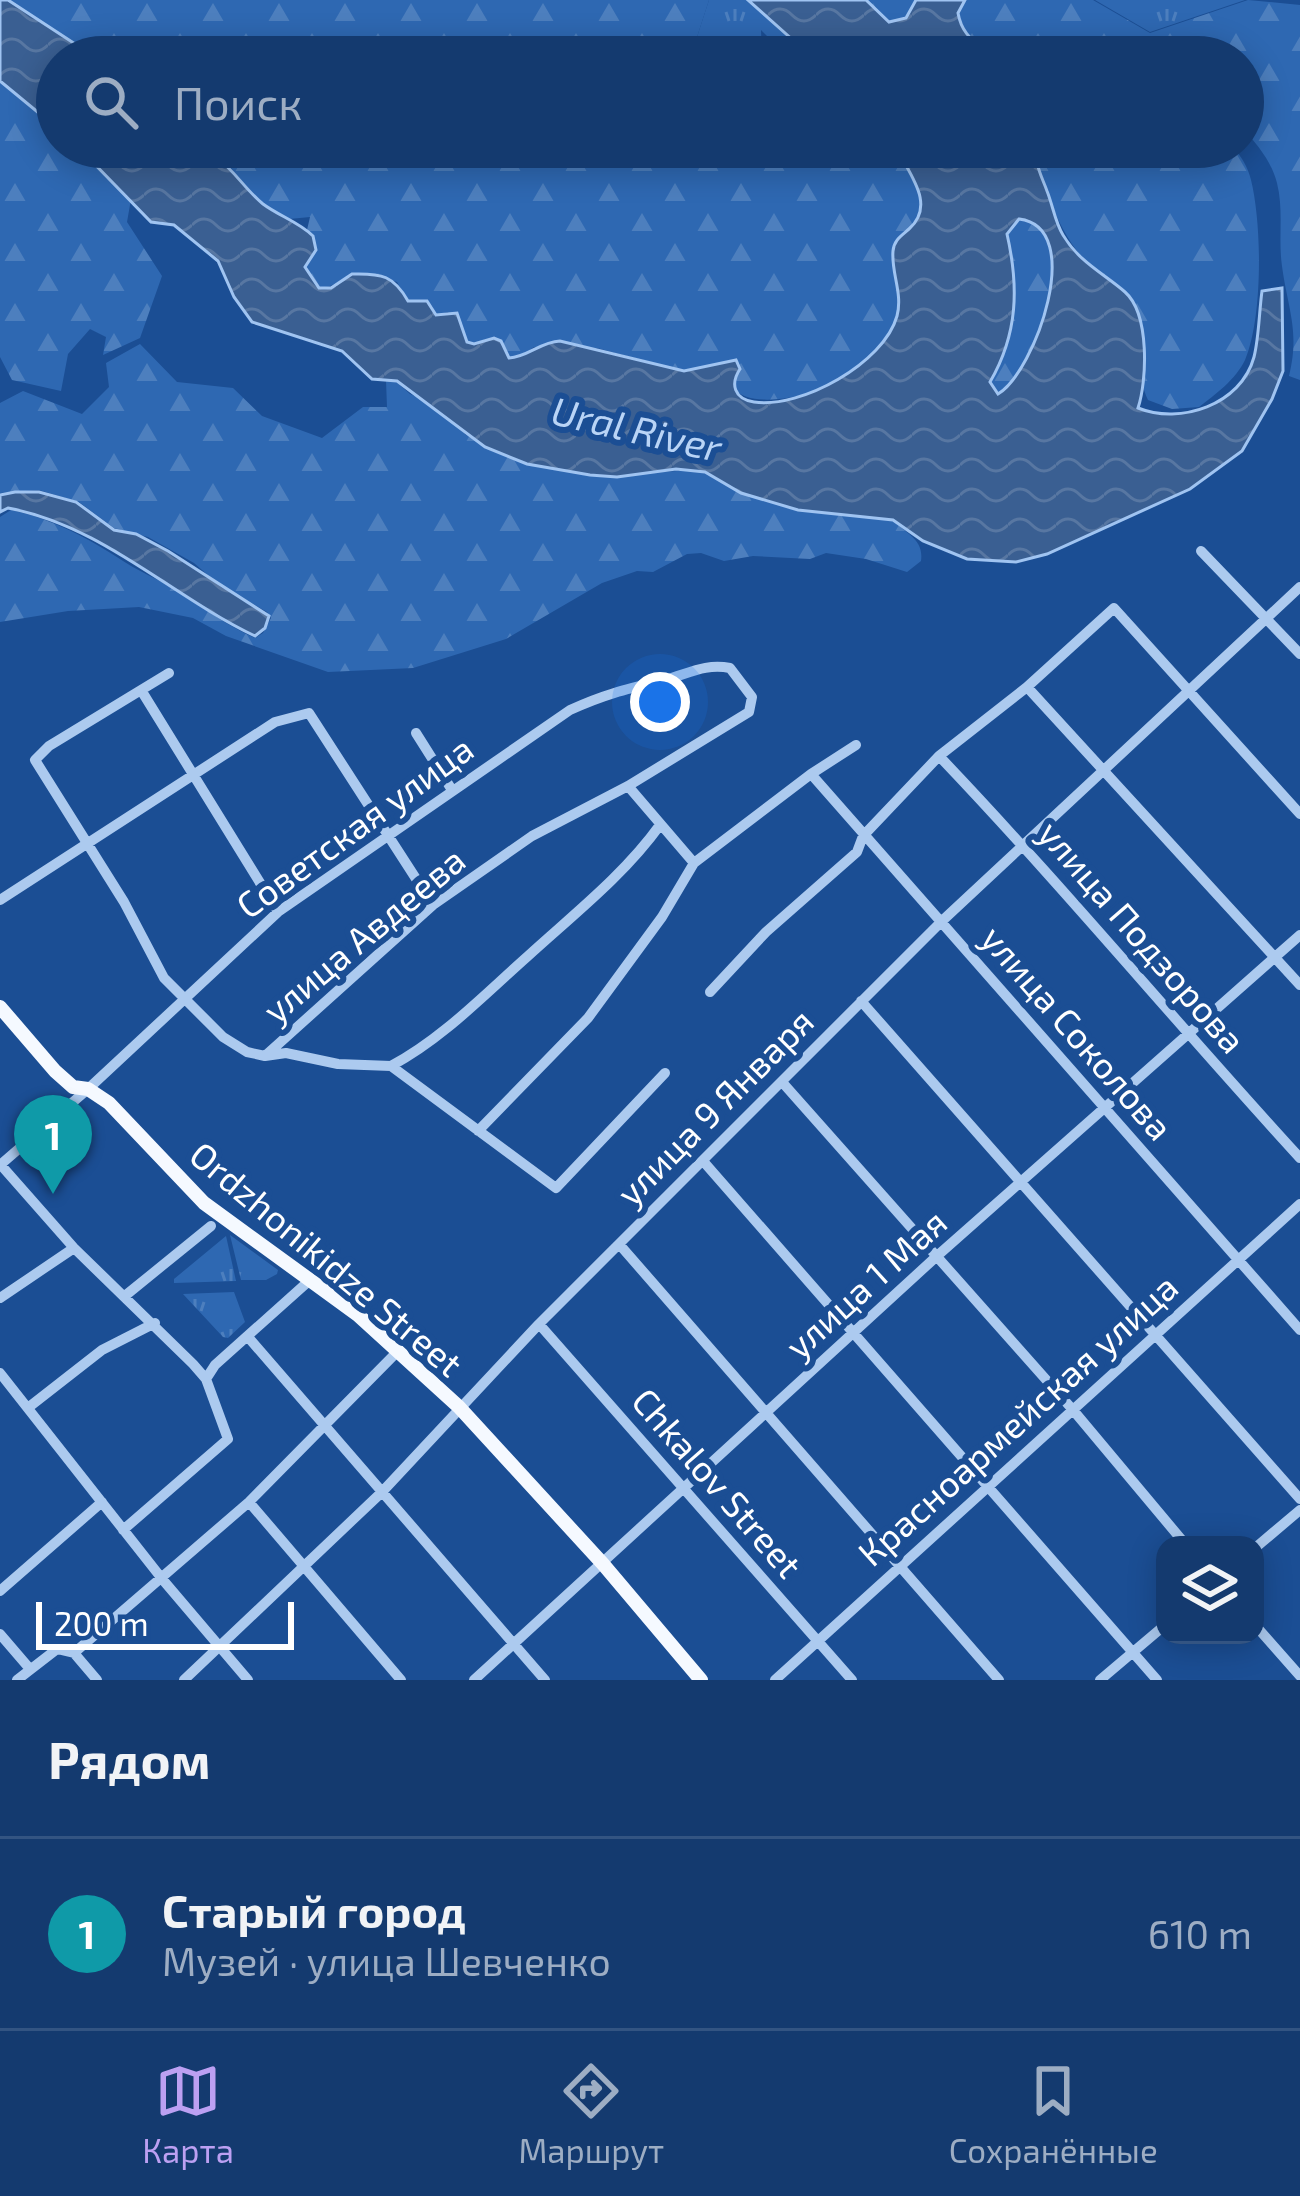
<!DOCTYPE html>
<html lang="ru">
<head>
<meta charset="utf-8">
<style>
  body { margin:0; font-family:"Exo 2",sans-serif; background:#214577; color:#f1f3f6 }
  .controls { position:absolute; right:36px; bottom:36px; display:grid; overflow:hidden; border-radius:24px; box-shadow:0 6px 30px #0003 }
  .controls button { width:108px; height:108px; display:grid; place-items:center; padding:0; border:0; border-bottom:3px solid #335482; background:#143a6f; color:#f1f3f6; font:60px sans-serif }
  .scale { position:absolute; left:36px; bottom:30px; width:258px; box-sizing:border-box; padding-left:12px; border:6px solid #fff; border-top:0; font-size:33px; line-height:42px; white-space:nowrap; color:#fff; -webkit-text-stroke:9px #1b4e94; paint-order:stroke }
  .you { position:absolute; left:660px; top:702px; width:42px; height:42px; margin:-30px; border:9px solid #fff; border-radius:50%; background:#1a73e8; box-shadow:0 0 0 18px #1a73e833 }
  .badge { display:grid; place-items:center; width:78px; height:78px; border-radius:50%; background:#bca0f2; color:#fff; font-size:39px; font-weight:700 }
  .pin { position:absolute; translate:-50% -99px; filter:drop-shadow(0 3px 6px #0008) }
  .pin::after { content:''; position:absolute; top:63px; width:42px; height:36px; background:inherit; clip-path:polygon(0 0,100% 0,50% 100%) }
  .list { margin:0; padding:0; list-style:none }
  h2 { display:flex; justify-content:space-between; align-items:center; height:156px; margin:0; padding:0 48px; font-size:51px }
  h2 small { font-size:39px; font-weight:400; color:#9dadc3 }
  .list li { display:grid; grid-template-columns:78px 1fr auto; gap:36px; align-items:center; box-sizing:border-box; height:192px; padding:0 48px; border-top:3px solid #335482 }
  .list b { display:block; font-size:45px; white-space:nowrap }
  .list p { margin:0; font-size:39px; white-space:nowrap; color:#9dadc3 }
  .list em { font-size:39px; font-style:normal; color:#9dadc3 }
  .icon { flex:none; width:66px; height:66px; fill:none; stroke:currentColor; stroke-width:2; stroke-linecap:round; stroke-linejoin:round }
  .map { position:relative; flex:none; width:1300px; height:1680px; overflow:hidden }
  .search { position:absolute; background:#143a6f; box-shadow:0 6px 30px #0003; left:36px; right:36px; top:36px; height:132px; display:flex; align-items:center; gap:30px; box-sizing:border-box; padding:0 42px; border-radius:66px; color:#9dadc3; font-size:45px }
  .sheet { height:348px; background:#143a6f }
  nav { display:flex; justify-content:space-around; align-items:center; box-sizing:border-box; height:168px; border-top:3px solid #335482; background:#143a6f; font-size:33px; color:#9dadc3 }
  nav a { display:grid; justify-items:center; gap:6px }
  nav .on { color:#bca0f2 }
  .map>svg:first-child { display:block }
</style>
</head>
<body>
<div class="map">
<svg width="1300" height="1680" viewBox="0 0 1300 1680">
  <defs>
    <pattern id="grass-tufts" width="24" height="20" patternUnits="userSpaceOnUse" patternTransform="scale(3)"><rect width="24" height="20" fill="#2e68b2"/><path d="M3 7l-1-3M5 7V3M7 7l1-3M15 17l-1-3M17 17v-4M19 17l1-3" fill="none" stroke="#4d7fbe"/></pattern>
    <pattern id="forest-firs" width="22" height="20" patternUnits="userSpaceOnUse" patternTransform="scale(3)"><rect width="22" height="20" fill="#2e68b2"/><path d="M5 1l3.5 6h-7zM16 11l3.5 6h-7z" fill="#4d7fbe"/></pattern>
    <pattern id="water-waves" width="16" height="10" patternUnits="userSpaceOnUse" patternTransform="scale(3)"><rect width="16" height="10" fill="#3a5f92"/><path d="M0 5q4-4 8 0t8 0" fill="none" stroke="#5877a2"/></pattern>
  </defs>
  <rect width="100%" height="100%" fill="#1b4e94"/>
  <path fill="url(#grass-tufts)" d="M709 0H748L812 57H788L761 30 762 57H667L670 40 697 37Z
    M1095 0H1245L1150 32Z
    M230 1235 278 1270 277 1274 266 1280H241Z
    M226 1236 236 1281 174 1283V1279Z
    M234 1292 245 1322 228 1338 223 1337 183 1294Z"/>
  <path fill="url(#forest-firs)" d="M8 0H709L697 37 670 40 666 57H95Z
    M866 0H916L906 18 889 22Z
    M965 0H1093L1150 33 1248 0 1300 5V380L1289 376C1300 331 1288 310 1282 266 1278 238 1284 211 1277 183 1271 160 1257 145 1243 128V57H1124L1091 43 1043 38 974 43 961 26 958 13Z
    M1019 43 1053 45 1089 57H1003L1008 47Z
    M0 81 57 128V147H78L131 199 127 222 162 276 140 338 103 355 106 337 90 329 68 354 61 391 12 380 0 357Z
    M201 147H896C906 169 933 198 916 222 910 230 901 235 895 244 891 269 904 293 896 319 890 339 866 364 849 376 825 393 754 412 734 389L736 360 684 371 597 348 534 347 521 356 509 358 486 339 473 344 463 338 448 312 436 315 432 306 408 301 397 282C385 278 370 271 356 274 341 276 335 289 319 287L305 267 313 236 307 230 310 217 289 219 273 211 248 190 231 168Z
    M1039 147H1233C1241 156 1248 167 1251 180 1262 224 1263 318 1245 360 1236 379 1215 395 1199 407L1172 409 1148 400C1134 372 1148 338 1135 308 1091 268 1068 252 1048 194 1042 176 1034 166 1039 147Z
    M1019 219C1088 227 1034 371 998 394L990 382C1016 335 1020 286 1007 234Z
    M140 344 177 382 233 388 262 416 322 438 363 407H387L386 380 392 378 410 394 431 403 466 435 527 464 601 476 693 470 705 473 741 493 798 510 893 520C906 534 924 539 921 561L907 572 866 559 826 553 810 559 753 556 724 561 701 553 687 554 653 572 637 571 602 583 506 639 413 668 328 672 226 636 193 618 139 607 68 611 0 622V517L11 510C55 520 86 537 123 561 144 575 169 583 190 598 212 614 230 627 255 638L263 633 271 618 267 612 217 583 194 563 148 537 114 528 79 502 39 490 0 493V403L23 391 82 414 109 387 106 363Z"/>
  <path fill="url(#water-waves)" stroke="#a0c4f1" stroke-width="3" fill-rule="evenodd" d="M0 0H8L95 57H57V128L0 81Z
    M748 0H866L889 22 906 18 916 0H965L958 13C962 36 976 42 992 57H812Z
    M78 147H151L183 157 186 147C222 147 238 184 263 204 279 216 299 222 313 236L316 250 305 267 319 288H331L352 274C382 273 394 276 408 301H427L436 315 457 313 467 342 474 344 494 338 501 341 509 358C528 357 540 342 560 341L684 371 736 360 740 369C730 384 734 399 754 402 801 409 884 363 897 316 903 293 891 273 893 251 894 240 901 236 909 229 937 204 908 173 896 147H1039C1034 166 1041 174 1047 191 1053 206 1055 222 1063 235 1079 262 1103 273 1125 292 1150 314 1147 381 1138 408 1180 425 1241 405 1254 357 1259 337 1259 313 1262 291L1282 288 1283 371 1272 399 1242 451 1190 489 1047 554 1016 562 967 559 923 541 893 520 798 510 741 493 705 472 676 469 617 477 590 475 527 464 485 447 397 381 372 379 342 351 252 322 234 297 218 261 174 225 151 222ZM1019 219C1087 227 1035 372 998 394L990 382C1018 334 1019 287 1007 234Z
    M15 492H39L76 502 114 530 136 534 168 551 269 616 265 628 255 636C171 596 103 526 8 508L0 512V495Z"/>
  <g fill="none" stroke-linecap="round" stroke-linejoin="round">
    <path stroke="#accaef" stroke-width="10" d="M1201 551 1300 654
      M169 673 49 746 35 760 124 902 164 978 223 1037 247 1052 265 1056 286 1053 338 1064 391 1066 556 1188 665 1073
      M1027 687 1300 985
      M141 690 278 912
      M416 733 452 790
      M939 756C1063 886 1178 1025 1300 1158
      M811 774 1300 1330
      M628 786 694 863
      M0 900 275 722 309 713 433 905
      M710 992 766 932 857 852 863 836 939 756 1027 687 1114 608 1300 814
      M861 1001 1300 1499
      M391 1066C442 1039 485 994 528 956 574 914 624 875 660 825
      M782 1082 1073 1410 1186 1545
      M478 1131 588 1018 662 917 694 863 811 774 856 745
      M703 1161 1157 1680
      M0 1164 74 1248 193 1364 206 1379 228 1439 123 1530
      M0 1165 88 1089 278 912 570 710C605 694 627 689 664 680 688 674 705 663 730 668L752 697 749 712 628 786 532 836 433 905 265 1056
      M619 1244 999 1680
      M126 1295 211 1226
      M0 1298 74 1248
      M539 1324 852 1680
      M248 1337 545 1680
      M0 1373 163 1580 248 1680
      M206 1379 215 1365 310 1280
      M29 1407 102 1350 155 1323
      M249 1502 401 1680
      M1255 1548 1300 1510
      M0 1591 102 1502
      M1255 1625 1300 1676
      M0 1634 30 1669
      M74 1653 97 1680
      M17 1680 57 1649 74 1653 249 1502 399 1350
      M184 1680 382 1492 539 1324 942 921 1300 587
      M474 1680 937 1256 1300 935
      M775 1680 1300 1204
      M1100 1680 1165 1625"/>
    <path stroke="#f5f9ff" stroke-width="14" d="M0 1007 55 1071 73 1087 88 1089 109 1103 204 1203 358 1315 459 1407 603 1564 701 1680"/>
  </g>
  <g text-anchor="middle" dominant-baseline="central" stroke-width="12" stroke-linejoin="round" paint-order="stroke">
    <g font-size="36" fill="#fff" stroke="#1b4e94">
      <text transform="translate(354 826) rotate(-36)">Советская улица</text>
      <text transform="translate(363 934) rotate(-40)">улица Авдеева</text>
      <text transform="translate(1143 936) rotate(49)">улица Подзорова</text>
      <text transform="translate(1078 1032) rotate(49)">улица Соколова</text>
      <text transform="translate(714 1106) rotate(-45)">улица 9 Января</text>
      <text transform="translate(327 1258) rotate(40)">Ordzhonikidze Street</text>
      <text transform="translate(865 1283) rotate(-42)">улица 1 Мая</text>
      <text transform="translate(1017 1419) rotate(-42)">Красноармейская улица</text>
      <text transform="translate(718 1482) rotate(49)">Chkalov Street</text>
    </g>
    <g font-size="39" font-style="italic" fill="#b9d4f6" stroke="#1b4e94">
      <text transform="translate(637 428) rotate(13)">Ural River</text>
    </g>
  </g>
</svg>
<div class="controls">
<button><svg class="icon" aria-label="layers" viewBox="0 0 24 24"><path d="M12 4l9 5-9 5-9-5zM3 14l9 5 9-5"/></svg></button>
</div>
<div class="scale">200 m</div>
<div class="you"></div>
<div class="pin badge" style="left:53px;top:1194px;background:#0f9aa8">1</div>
<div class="search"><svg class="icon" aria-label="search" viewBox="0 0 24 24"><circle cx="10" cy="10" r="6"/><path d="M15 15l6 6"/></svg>Поиск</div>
</div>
<section class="sheet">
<h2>Рядом<small></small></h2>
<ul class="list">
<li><span class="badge" style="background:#0f9aa8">1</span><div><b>Старый город</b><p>Музей · улица Шевченко</p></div><em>610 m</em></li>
</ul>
</section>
<nav>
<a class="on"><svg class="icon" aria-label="map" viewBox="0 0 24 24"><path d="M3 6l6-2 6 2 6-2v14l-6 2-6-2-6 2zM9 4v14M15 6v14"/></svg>Карта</a>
<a><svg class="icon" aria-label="directions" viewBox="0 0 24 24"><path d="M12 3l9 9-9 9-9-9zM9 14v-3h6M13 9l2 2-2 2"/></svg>Маршрут</a>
<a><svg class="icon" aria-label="saved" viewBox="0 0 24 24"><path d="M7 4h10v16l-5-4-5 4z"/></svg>Сохранённые</a>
</nav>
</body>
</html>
